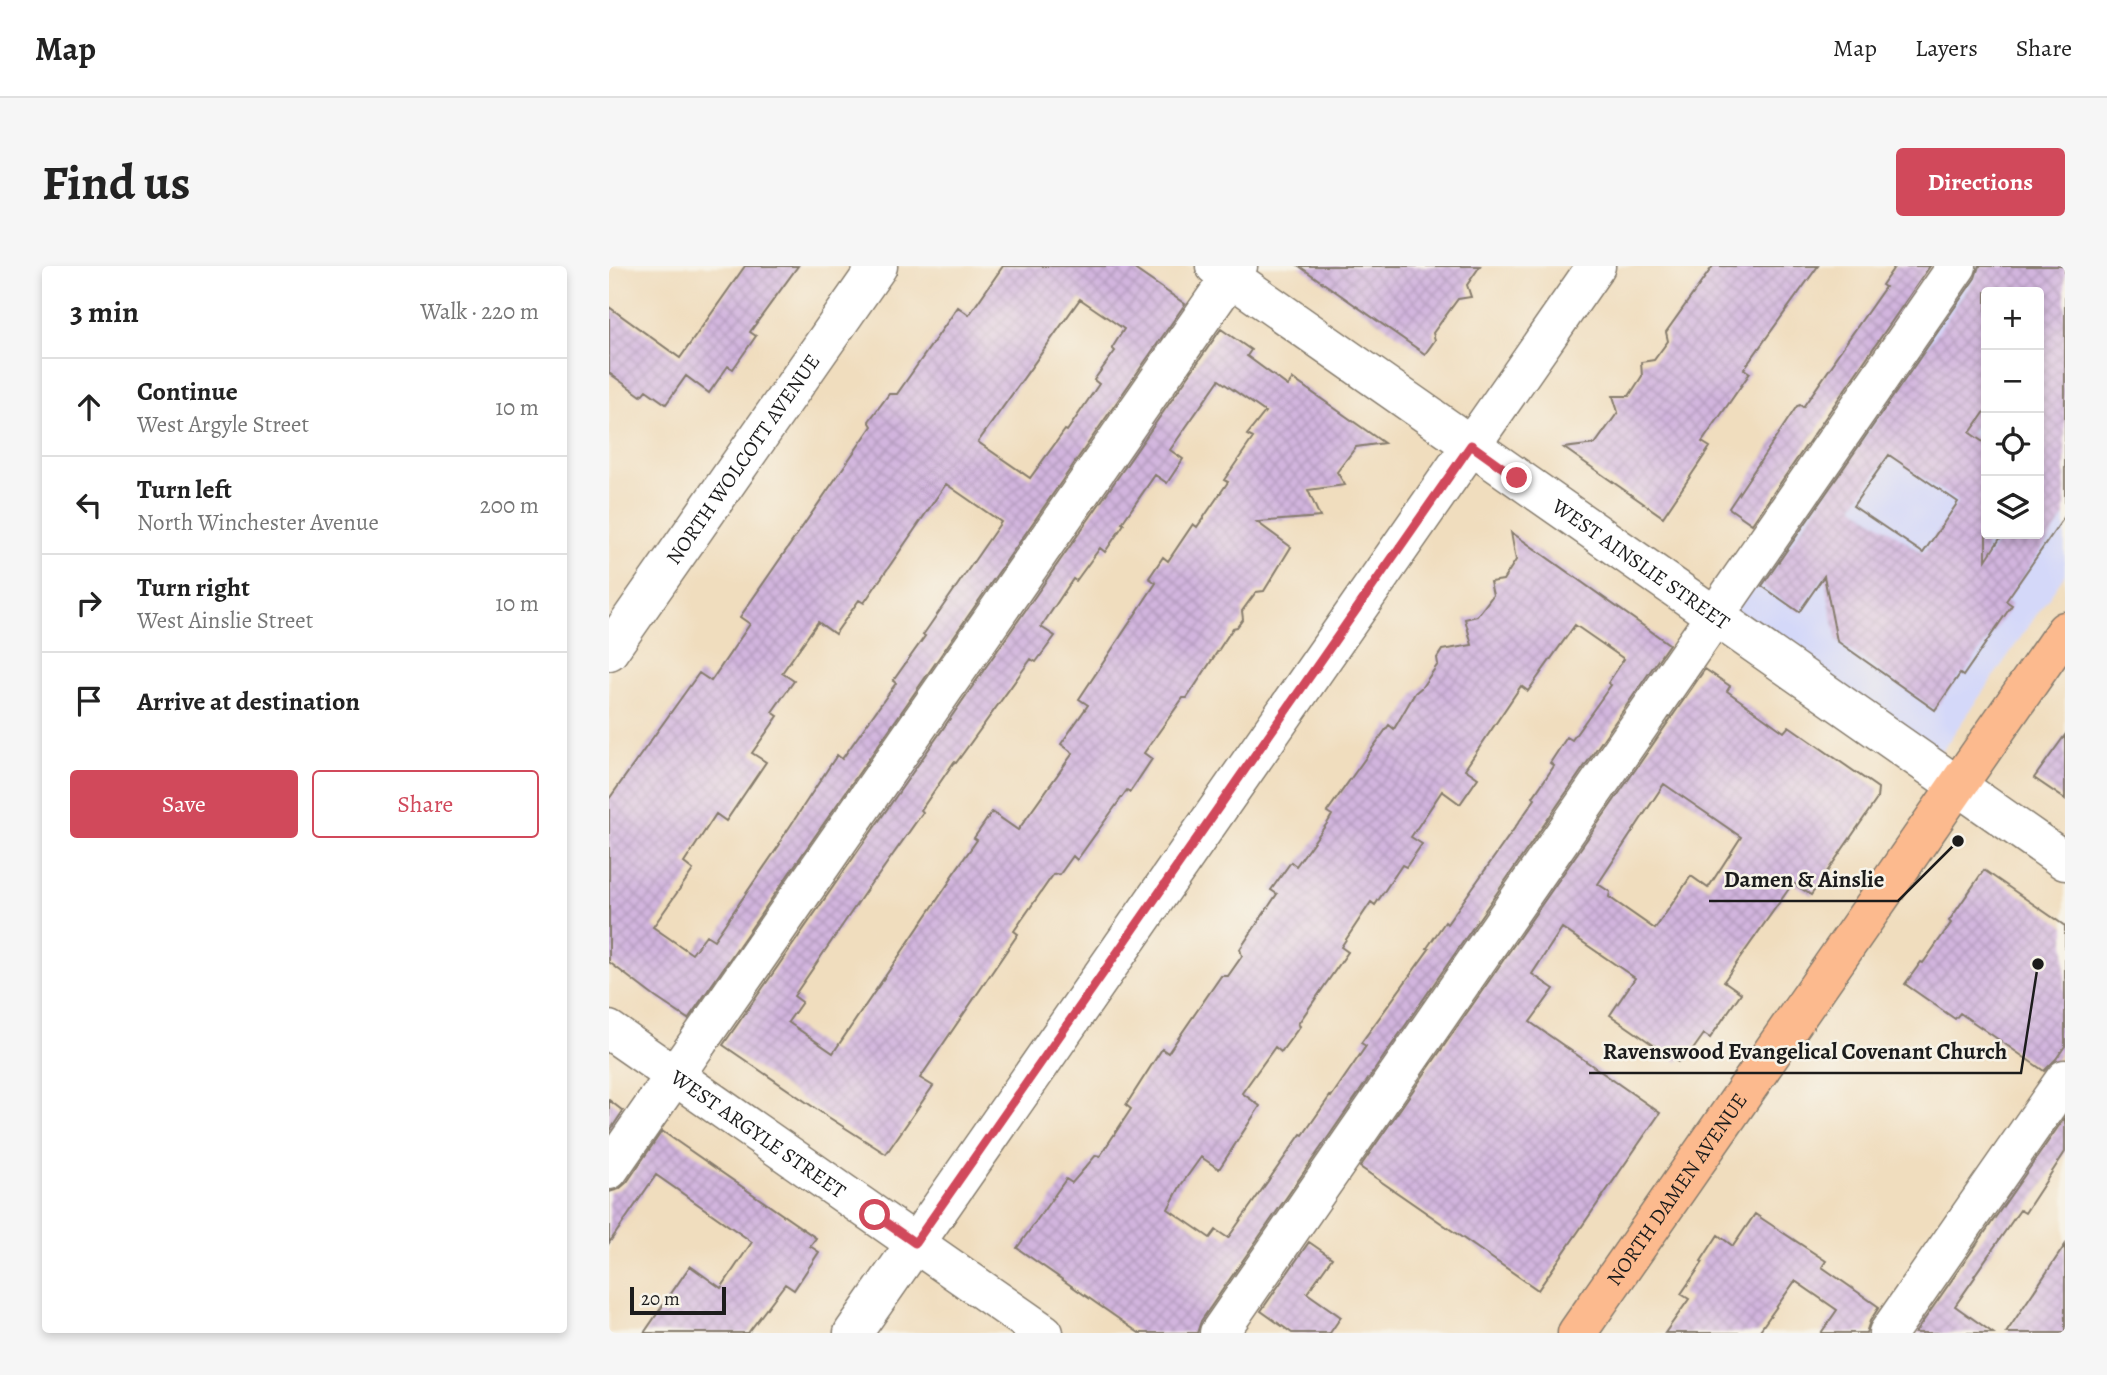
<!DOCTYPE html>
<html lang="en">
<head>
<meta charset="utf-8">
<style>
  body { margin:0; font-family:Alegreya,serif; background:#f6f6f6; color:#222 }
  .controls { position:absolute; right:21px; top:21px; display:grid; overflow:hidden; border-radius:7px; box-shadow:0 4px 10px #0003 }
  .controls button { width:63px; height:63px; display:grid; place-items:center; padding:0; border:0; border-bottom:2px solid #e0e0e0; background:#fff; color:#222; font:35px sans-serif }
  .scale { position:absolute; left:21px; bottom:18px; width:96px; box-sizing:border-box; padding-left:7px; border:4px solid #1c1c1c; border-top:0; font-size:19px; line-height:24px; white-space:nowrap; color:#1c1c1c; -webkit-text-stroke:5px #f7f3e8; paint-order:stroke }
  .stop { position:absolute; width:21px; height:21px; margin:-16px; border:5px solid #d1495b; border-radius:50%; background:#fff }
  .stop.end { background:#d1495b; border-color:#fff; box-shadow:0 2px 7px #0008 }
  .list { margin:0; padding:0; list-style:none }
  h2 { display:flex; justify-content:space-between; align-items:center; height:91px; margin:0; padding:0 28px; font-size:30px }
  h2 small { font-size:23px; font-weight:400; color:#767676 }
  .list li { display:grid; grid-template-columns:46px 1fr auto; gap:21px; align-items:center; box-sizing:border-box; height:98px; padding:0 28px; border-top:2px solid #e0e0e0 }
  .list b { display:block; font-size:26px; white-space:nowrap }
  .list p { margin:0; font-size:23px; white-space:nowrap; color:#767676 }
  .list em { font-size:23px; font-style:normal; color:#767676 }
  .actions { display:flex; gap:14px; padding:21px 28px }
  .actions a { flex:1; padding:16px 0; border:2px solid #d1495b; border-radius:7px; text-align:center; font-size:24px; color:#d1495b }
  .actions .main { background:#d1495b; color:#fff }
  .icon { flex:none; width:38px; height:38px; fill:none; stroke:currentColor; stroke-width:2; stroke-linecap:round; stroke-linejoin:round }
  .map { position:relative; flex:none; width:1456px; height:1067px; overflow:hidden; border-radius:7px }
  header { display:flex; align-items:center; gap:42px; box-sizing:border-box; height:98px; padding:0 35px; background:#fff; border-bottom:2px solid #e0e0e0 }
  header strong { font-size:33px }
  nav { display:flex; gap:38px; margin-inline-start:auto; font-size:24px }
  .intro { display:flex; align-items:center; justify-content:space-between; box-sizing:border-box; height:168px; padding:0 42px }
  h1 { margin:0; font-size:49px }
  .button { padding:18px 32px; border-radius:7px; background:#d1495b; color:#fff; font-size:24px; font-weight:700 }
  main { display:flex; gap:42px; padding:0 42px }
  aside { flex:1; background:#fff; border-radius:7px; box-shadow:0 4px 10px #0003 }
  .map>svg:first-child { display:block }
</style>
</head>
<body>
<header>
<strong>Map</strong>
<nav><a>Map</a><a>Layers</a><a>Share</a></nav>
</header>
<div class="intro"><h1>Find us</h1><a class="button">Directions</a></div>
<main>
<aside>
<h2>3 min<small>Walk · 220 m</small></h2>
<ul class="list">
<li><svg class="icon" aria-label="ahead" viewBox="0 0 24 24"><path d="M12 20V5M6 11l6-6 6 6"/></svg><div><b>Continue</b><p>West Argyle Street</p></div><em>10 m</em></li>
<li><svg class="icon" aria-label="left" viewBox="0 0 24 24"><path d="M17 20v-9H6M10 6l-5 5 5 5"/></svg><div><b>Turn left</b><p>North Winchester Avenue</p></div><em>200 m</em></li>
<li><svg class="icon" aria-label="right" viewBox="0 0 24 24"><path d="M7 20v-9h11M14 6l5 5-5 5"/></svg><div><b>Turn right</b><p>West Ainslie Street</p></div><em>10 m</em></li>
<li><svg class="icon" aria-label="arrive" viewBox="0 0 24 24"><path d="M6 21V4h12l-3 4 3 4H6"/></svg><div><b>Arrive at destination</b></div></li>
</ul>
<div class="actions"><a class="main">Save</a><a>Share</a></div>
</aside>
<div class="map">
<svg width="1456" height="1067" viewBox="0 0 1456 1067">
  <defs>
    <pattern id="building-cross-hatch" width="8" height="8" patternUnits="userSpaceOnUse" patternTransform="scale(1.75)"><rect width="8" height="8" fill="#d2b5de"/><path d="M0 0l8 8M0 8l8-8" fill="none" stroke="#b49bbe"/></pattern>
  </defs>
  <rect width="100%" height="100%" fill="#f7f3e8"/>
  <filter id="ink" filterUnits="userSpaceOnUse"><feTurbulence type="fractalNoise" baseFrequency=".0143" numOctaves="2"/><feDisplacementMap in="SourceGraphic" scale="14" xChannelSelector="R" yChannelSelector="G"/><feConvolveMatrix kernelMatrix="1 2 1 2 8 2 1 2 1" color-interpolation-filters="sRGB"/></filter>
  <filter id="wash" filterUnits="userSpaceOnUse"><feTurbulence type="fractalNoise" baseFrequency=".00686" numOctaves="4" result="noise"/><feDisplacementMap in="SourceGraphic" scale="28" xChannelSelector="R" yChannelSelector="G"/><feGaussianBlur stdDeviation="1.57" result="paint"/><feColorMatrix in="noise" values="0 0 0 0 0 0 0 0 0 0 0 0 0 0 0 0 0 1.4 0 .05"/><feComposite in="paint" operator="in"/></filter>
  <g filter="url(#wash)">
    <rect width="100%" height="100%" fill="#f0ddbe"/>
    <path fill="#d4d8f9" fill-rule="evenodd" d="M1353 0H1456V308L1323 499 1111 351ZM1377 26H1430V268H1377Z"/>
    <g id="blocks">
      <path fill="url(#building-cross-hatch)" fill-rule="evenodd" d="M136 0H189L141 66 147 70 124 103 119 100 100 127 77 110 57 138 37 124 32 130 0 107V41L71 92Z
        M394 0H521L576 38 79 753 46 731 0 696V533L90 407 102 415 141 358 131 351 263 160 260 155 280 128H288L349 41 360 49ZM471 33 515 63 503 82 506 85 485 114 490 118 458 165 456 164 421 212 369 176ZM337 218 392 256 314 369 316 370 284 415 287 417 233 493 228 489 170 577 171 578 105 674 97 669 83 688 44 661 84 604 75 597 107 548 117 555 157 496 143 487 169 450 163 446 185 415 173 407 209 356 226 368 250 334 255 337Z
        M690 0H871L858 19 862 31 849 33 824 67 826 74 816 88Z
        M1104 0H1209L1135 103 1141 107 1093 176 1101 181 1054 251 955 182 986 178 1009 146 1004 130H1020L1033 110 1032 96 1045 94 1059 75 1057 66Z
        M1286 0H1321L1143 258 1120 242 1188 140 1191 139 1194 141 1226 95 1225 94 1276 21 1273 19Z
        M1370 0H1456V250L1397 335 1403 339 1354 410 1351 408 1326 444 1228 375 1215 310 1190 346 1153 320 1366 12ZM1377 26H1430V268H1394L1377 294V178L1361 167 1377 144ZM1280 189 1349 236 1314 287 1244 240Z
        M612 63 642 84 638 90 679 120 684 113 775 177 747 181 728 206 736 219 699 224 711 251 648 256 682 281 655 325 647 326 633 345 634 353 628 361 624 362 578 432H574L535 487 543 493 521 526 518 524 468 594 464 590 451 608 444 609 405 665 409 668 311 812 324 820 277 888 213 847 114 779ZM610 114 656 146 638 169 644 172 615 214 619 216 588 261 584 258 559 295 554 291 540 312 547 317 470 433 479 439 452 478 464 487 409 564 383 546 365 572 368 574 342 611 343 612 224 787 179 756 193 736 185 730 265 613 266 614 314 546 312 544 345 496 347 497 422 393 427 396 446 370 432 361 464 313 467 315 491 282 496 286 515 258 513 257 546 209 558 217 574 193 561 184Z
        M902 266 1060 378 592 1055 588 1067H530L408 982 457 913 463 917 487 889 491 890 522 843 517 839 553 783 559 787 612 710H619L633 690 631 683 668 628 662 624 682 596 687 600 719 556 723 549 718 546 780 459 785 463 806 427 813 421 829 398 828 392 833 384 863 379 856 353 868 350 884 329 881 316 894 314 907 294ZM966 359 1015 393 999 417 1002 419 963 474 958 471 941 497 945 500 924 531 926 533 838 658 836 656 818 682 820 683 752 777 757 780 722 831 721 830 694 869 692 868 619 972 607 964 601 972 559 943 572 919 592 891 610 903 651 840 633 827 666 781 672 786 691 760 689 758 739 686 732 681 762 636 766 639 793 599 797 601 813 578 802 571 833 525 851 538 869 512 856 503 912 420 919 425Z
        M1096 403 1121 420 1118 425 1175 466 1180 460 1269 522 1268 533 1202 629 1184 617 1115 715 1132 727 1101 772 1095 768 1083 785 1076 787 1069 796 1001 749 1026 712 953 662 923 708 945 723 921 756 1051 847 929 1024 751 901ZM1055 518 1132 571 1099 622 1082 610 1046 663 1000 631 1001 626 989 618Z
        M1456 469V533L1425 512Z
        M1375 604 1456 660V780L1447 793 1435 805 1351 747 1346 753 1296 718 1312 696 1314 697 1342 657 1340 655Z
        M0 834 14 845 0 866Z
        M1456 851V886L1416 947 1411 944 1365 1010 1366 1011 1346 1040 1384 1067H1306Z
        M53 865 207 972 201 980 210 986 185 1024 176 1018 139 1067H35L81 1000 112 1022 143 976 47 909 0 977V926L10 923 18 916Z
        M1146 948 1217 995 1213 1001 1270 1041 1261 1055 1257 1067H1212L1228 1044 1186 1015 1149 1067H1056L1080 1033 1072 1028 1094 996 1092 995 1109 969 1124 980Z
        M700 976 723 992 698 1027 732 1051 721 1067H683L652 1045Z
        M1456 979V1067H1397Z"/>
    </g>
  </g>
  <g filter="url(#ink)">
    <use href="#blocks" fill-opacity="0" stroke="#867c6d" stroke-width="2"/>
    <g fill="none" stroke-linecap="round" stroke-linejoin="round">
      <defs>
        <g id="minor">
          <path id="s1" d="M606 0 1456 595"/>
          <path id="s2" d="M0 385 269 0"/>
          <path id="s3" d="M0 764 435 1067"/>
          <path d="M0 904 629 0"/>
          <path d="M244 1067 987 0"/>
          <path d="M610 1067 1348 0"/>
          <path d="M1279 1067 1456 813"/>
        </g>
        <g id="major">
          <path id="s4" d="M968 1067 1456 365"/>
        </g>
      </defs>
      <use href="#minor" stroke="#867c6d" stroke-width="41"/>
      <use href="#major" stroke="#867c6d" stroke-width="41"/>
      <use href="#minor" stroke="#fff" stroke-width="38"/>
      <use href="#major" stroke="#fcba8e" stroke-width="38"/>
    </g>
  </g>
  <g fill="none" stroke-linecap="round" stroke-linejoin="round" filter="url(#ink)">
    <path stroke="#d1495b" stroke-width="9" d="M266 949 306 977 862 179 908 212"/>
  </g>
  <g text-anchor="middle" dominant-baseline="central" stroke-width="5" stroke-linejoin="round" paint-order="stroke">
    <g font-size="21" fill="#1c1c1c" stroke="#f7f3e8">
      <text stroke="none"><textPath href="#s2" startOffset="234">NORTH WOLCOTT AVENUE</textPath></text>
      <text stroke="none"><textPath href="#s1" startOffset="520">WEST AINSLIE STREET</textPath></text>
      <text stroke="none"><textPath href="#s3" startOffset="182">WEST ARGYLE STREET</textPath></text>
      <text stroke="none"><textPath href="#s4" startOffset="175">NORTH DAMEN AVENUE</textPath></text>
    </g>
  </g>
  <path fill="none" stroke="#1c1c1c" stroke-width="2.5" d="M1349 575L1289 635H1100M1429 698L1412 807H980"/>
  <g fill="#1c1c1c" stroke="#f7f3e8" stroke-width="2.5">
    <circle cx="1349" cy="575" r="7"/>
    <circle cx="1429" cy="698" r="7"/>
  </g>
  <g font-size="23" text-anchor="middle" font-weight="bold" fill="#1c1c1c" stroke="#f7f3e8" stroke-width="5" stroke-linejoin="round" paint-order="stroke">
    <text x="1195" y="621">Damen &amp; Ainslie</text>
    <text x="1196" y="793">Ravenswood Evangelical Covenant Church</text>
  </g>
</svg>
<div class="controls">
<button>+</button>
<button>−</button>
<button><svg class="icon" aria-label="locate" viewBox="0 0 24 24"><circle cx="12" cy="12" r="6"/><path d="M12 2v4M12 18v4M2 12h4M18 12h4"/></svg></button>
<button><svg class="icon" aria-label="layers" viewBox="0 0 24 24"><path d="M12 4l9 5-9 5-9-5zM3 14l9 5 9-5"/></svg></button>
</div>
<div class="scale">20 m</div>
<div class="stop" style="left:266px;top:949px"></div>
<div class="stop end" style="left:908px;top:212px"></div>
</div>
</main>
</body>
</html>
